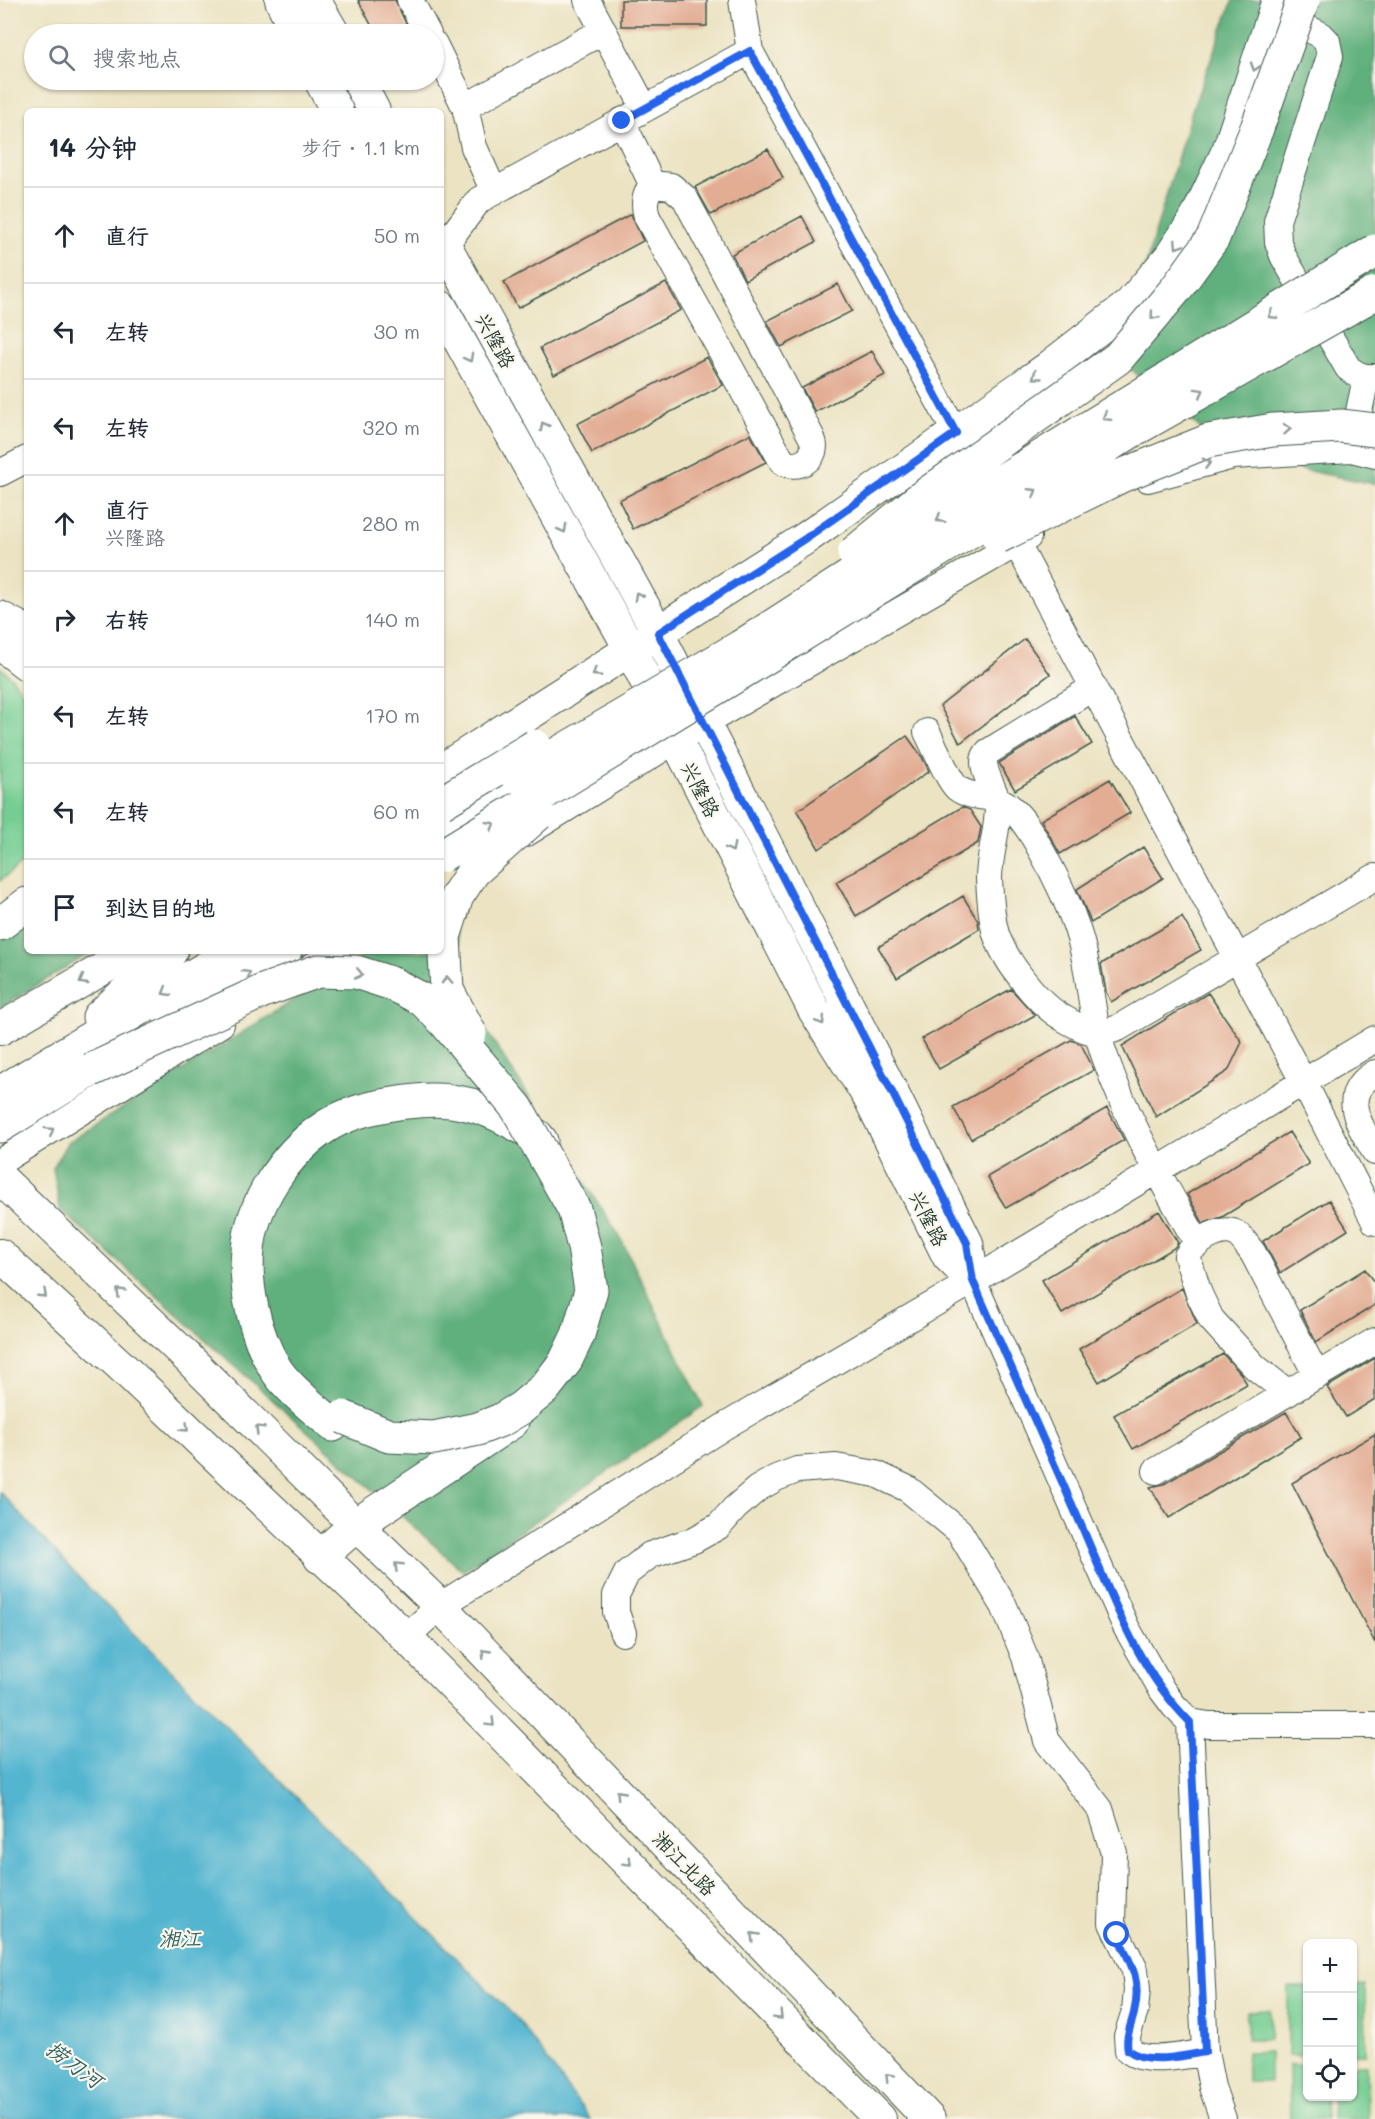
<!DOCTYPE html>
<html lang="zh">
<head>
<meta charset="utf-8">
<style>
  body { margin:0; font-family:Mali,"LXGW WenKai TC",sans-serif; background:#f6f6f7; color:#1f2937 }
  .controls { position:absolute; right:18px; bottom:18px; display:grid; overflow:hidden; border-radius:9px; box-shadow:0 2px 4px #0004 }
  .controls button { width:54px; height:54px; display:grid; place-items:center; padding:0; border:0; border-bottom:2px solid #e0e1e3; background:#fff; color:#1f2937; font:30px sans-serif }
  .stop { position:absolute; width:18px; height:18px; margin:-14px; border:4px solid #2563eb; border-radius:50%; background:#fff }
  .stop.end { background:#2563eb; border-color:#fff; box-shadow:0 2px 6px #0008 }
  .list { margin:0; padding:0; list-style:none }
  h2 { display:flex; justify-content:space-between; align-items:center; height:78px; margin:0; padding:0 24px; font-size:26px }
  h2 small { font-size:20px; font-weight:400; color:#747a83 }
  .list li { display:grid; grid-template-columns:39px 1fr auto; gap:18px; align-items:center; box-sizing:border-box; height:96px; padding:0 24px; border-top:2px solid #e0e1e3 }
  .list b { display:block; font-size:22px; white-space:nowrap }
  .list p { margin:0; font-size:20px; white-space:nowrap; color:#747a83 }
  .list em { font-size:20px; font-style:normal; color:#747a83 }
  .icon { flex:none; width:33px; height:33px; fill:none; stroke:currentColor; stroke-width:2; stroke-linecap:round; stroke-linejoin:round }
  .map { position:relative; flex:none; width:1375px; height:2119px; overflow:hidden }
  .search { position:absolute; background:#fff; box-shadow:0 2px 4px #0004; left:24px; top:24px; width:420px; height:66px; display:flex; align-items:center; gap:15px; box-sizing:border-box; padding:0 21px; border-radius:33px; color:#747a83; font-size:22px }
  .panel { position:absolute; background:#fff; box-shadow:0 2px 4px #0004; left:24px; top:108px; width:420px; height:846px; border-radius:9px }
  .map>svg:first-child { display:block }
</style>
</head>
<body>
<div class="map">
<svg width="1375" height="2119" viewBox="0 0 1375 2119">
  <rect width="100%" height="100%" fill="#fbf7ec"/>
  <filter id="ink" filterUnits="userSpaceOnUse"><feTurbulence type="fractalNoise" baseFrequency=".0167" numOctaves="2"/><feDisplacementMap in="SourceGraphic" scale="12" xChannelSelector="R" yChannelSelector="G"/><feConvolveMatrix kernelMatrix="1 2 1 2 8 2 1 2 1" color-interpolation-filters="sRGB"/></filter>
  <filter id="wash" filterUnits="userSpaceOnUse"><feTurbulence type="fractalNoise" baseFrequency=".008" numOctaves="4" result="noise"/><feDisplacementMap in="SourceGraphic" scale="24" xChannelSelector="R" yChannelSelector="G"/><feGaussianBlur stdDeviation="1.35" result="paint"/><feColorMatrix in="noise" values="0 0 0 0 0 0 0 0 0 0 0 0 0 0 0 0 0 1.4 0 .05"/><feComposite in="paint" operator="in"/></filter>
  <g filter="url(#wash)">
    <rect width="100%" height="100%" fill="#ebe3c2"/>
    <path fill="#75cd93" stroke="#4a8564" stroke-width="1.5" d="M0 667 13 679 27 699V857L25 861 0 881Z
      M1365 1985 1366 2054H1353V1986Z
      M1307 1987V2056H1288V1987Z
      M1270 2010V2040H1247V2011Z
      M1247 2052H1270V2082H1247Z
      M1289 2065H1307L1308 2096 1325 2097 1326 2119H1290Z
      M1353 2065H1367L1368 2119H1332V2097L1352 2096Z"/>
    <path fill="#60b07d" stroke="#407658" stroke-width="1.5" d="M1233 0H1375V484L1233 456 1118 358 1191 113Z
      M449 902 473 1010 620 1237 703 1406 463 1571 60 1209 53 1168 67 1143 371 951H441Z
      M27 917V951H93L0 1008V934Z"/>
    <path fill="#52b5d0" stroke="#387982" stroke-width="1.5" d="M0 1492 84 1583 519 2021 590 2119H0Z"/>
    <g id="blocks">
      <path fill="#e3ad94" d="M358 0H395L411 34H376Z
        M621 0H707V26H621Z
        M768 149 783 178 711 215 695 187Z
        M631 214 643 241 518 308 504 282Z
        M802 216 816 242 745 280 732 254Z
        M666 283 681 310 554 375 540 348Z
        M838 284 852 311 781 347 767 321Z
        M872 351 885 375 815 412 802 388Z
        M707 357 723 385 592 453 577 424Z
        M750 434 766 462 633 529 619 500Z
        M1025 639 1050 674 960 743 940 706Z
        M1075 716 1092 744 1015 790 999 763Z
        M907 736 922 757 929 771 819 849 797 811Z
        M1110 779 1130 813 1060 854 1041 820Z
        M962 807 970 810 981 827 978 843 856 916 836 882Z
        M1143 847 1163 878 1091 923 1077 889Z
        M963 896 978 921 979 929 897 978 878 947Z
        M1182 917 1201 950 1111 1002 1106 992 1101 964Z
        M1011 989 1035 1015 939 1069 922 1039Z
        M1208 993 1242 1042 1228 1071 1156 1117 1122 1046Z
        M1071 1040 1081 1044 1094 1070 971 1139 953 1107Z
        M1107 1108 1124 1140 1006 1208 987 1177Z
        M1289 1132 1309 1164 1222 1217 1203 1223 1187 1194Z
        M1329 1200 1348 1230 1280 1273 1263 1241Z
        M1159 1211 1178 1243 1174 1248 1062 1314 1042 1280Z
        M1365 1269 1375 1284V1305L1316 1342 1300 1310Z
        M1182 1288 1197 1324 1099 1382 1079 1349Z
        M1223 1354 1241 1374 1247 1384 1133 1449 1114 1415Z
        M1375 1358V1399L1346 1417 1327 1387Z
        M1286 1412 1301 1437 1169 1518 1150 1487 1164 1484Z
        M1375 1434V1643L1292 1483Z"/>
    </g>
  </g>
  <g filter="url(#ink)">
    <use href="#blocks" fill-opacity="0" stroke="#3e5649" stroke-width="1.5"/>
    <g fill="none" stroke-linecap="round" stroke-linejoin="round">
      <defs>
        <path id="minor" d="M410 0 428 34
          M587 0 645 109
          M742 0 750 51 964 448
          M1279 14 1321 35 1327 41 1330 56 1277 221 1278 242 1283 256 1348 368C1357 375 1363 378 1375 377
          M434 44 465 107 474 147 494 192
          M465 107 603 31
          M622 121 652 184
          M652 184 671 186 685 198 812 438C821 458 796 472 782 461L647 217C643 203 645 196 652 184Z
          M441 245 448 241 479 200 750 51
          M1352 445 1366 378
          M0 473 27 459
          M1148 479 1233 456 1351 449 1375 455
          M1001 514 1304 1083 1375 1222
          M1094 687 988 752C975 766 998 790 998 807 998 831 989 855 989 879 990 896 991 917 996 934 1005 961 1038 1004 1063 1018 1083 1030 1096 1037 1118 1028L1375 877
          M927 732C934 745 948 780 957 788 968 797 982 795 996 799 1014 805 1027 826 1036 841 1054 873 1075 914 1083 950 1091 985 1092 1022 1105 1057 1128 1123 1163 1183 1198 1244
          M525 834 689 732 1028 537
          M303 972 337 951
          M1375 1073C1338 1095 1359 1124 1375 1152
          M0 1162 221 1024
          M973 1281 1126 1627 1162 1690 1174 1706 1190 1722 1209 1725H1375
          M1288 1393 1255 1367 1211 1319 1199 1294 1187 1256C1194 1243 1217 1228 1233 1232 1241 1235 1248 1247 1253 1253L1317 1376
          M1156 1471 1375 1341
          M623 1633 616 1612V1595L627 1573 650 1555 694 1540 719 1526 735 1508 757 1489 776 1478 797 1470 836 1467 876 1474 908 1489 959 1531 1004 1606 1025 1657 1047 1741 1100 1809 1114 1853 1112 1923 1135 1970 1137 1989 1135 2011 1127 2036 1128 2050C1145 2065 1185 2056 1205 2052
          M406 1637 440 1606 725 1426 973 1281 1375 1039
          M1190 1722 1205 2052 1212 2087 1223 2119"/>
        <path id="major" d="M281 0 297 34
          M314 0 334 34
          M320 80 337 111
          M358 80 374 111
          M441 238 650 618 704 723 891 1090 967 1243 973 1281
          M441 307 623 636 814 1010 870 1099 948 1256 973 1281
          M441 770 806 538 1048 368 1129 305 1170 257 1196 218 1229 148 1278 0
          M0 1029 133 951
          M0 1178 187 1357 356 1525 440 1606 929 2119
          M0 1255 121 1366 406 1637 880 2119"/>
        <path id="highway" d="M0 618 27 632
          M0 643 27 664
          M441 825 518 777
          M0 924 27 904
          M99 1017 171 951
          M170 1021 285 951
          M0 1093 234 951
          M0 1126 116 1055
          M333 1425C316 1410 286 1387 275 1368 255 1335 244 1288 248 1250 252 1203 284 1155 322 1129 345 1113 372 1107 399 1103 420 1100 441 1098 462 1103 490 1108 512 1122 537 1136L541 1141
          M320 1557 356 1525 512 1422"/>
      </defs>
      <use href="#minor" stroke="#3e5649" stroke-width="28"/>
      <use href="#major" stroke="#3e5649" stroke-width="34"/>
      <use href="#highway" stroke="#3e5649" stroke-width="35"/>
      <use href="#minor" stroke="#fff" stroke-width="26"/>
      <use href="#major" stroke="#fff" stroke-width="32"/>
      <use href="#highway" stroke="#fff" stroke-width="33"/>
      <defs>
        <path id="highway-bridge" d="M998 537 1121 476 1208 441 1273 430 1341 426 1375 430
          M854 553 917 501 1118 358 1176 289 1213 238 1257 128 1303 0
          M518 777 740 647 906 540 1375 251
          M441 803 535 746
          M441 856 752 666 1130 432 1375 293
          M470 1033 447 990 444 937 457 896 473 872 538 814
          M91 1070 263 991 318 971 356 972 393 984 423 1000 444 1021 517 1108 574 1209 584 1247 591 1290 578 1335 565 1362 545 1388 521 1408 501 1420 478 1429 434 1438 389 1436 343 1417"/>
      </defs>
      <use href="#highway-bridge" stroke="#3e5649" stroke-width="35" stroke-linecap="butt"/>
      <use href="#highway-bridge" stroke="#fff" stroke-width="33"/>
    </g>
    <defs><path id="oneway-chevron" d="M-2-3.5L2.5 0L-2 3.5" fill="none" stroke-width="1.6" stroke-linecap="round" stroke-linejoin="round" transform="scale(1.5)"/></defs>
    <g stroke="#8f9e9a">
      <use href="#oneway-chevron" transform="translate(1255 67) rotate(108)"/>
      <use href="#oneway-chevron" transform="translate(1178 245) rotate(123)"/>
      <use href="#oneway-chevron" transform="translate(1272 315) rotate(148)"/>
      <use href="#oneway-chevron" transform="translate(1154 316) rotate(130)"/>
      <use href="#oneway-chevron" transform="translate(469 358) rotate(61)"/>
      <use href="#oneway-chevron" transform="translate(1036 376) rotate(144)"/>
      <use href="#oneway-chevron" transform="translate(1200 392) rotate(-29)"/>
      <use href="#oneway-chevron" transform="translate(1106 417) rotate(148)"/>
      <use href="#oneway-chevron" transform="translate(544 426) rotate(-119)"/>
      <use href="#oneway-chevron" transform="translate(1287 429) rotate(-4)"/>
      <use href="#oneway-chevron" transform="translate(1207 463) rotate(-15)"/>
      <use href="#oneway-chevron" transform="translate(1033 492) rotate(-32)"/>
      <use href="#oneway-chevron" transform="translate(940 519) rotate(148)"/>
      <use href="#oneway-chevron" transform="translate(563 529) rotate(61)"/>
      <use href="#oneway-chevron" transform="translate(638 596) rotate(-119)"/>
      <use href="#oneway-chevron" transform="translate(596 673) rotate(147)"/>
      <use href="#oneway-chevron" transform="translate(491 825) rotate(-31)"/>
      <use href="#oneway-chevron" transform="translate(731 848) rotate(63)"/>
      <use href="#oneway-chevron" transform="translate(247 974) rotate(-31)"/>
      <use href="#oneway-chevron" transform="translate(359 974) rotate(13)"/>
      <use href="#oneway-chevron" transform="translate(447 980) rotate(-93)"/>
      <use href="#oneway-chevron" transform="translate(83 981) rotate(150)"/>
      <use href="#oneway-chevron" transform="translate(166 992) rotate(149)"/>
      <use href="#oneway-chevron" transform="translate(821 1021) rotate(58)"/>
      <use href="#oneway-chevron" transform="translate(50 1131) rotate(-32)"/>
      <use href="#oneway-chevron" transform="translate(120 1292) rotate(-136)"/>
      <use href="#oneway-chevron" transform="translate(43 1294) rotate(43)"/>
      <use href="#oneway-chevron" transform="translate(185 1428) rotate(44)"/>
      <use href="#oneway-chevron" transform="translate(259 1429) rotate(-135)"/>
      <use href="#oneway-chevron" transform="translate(398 1566) rotate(-136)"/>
      <use href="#oneway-chevron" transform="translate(485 1653) rotate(-134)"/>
      <use href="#oneway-chevron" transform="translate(491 1723) rotate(45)"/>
      <use href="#oneway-chevron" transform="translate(620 1794) rotate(-134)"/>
      <use href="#oneway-chevron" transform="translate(628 1862) rotate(45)"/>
      <use href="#oneway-chevron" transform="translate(754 1936) rotate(-134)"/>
      <use href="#oneway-chevron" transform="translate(779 2016) rotate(45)"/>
      <use href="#oneway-chevron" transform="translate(889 2077) rotate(-134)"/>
    </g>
  </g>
  <g fill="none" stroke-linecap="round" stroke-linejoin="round" filter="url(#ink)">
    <path stroke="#2563eb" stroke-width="8" d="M622 121 750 51 956 433 806 538 658 633 891 1090 967 1243 973 1281C1009 1363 1045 1445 1082 1527 1111 1594 1137 1670 1190 1722L1205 2052C1185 2056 1146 2065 1128 2050 1125 2037 1131 2026 1134 2013 1142 1980 1131 1963 1117 1935"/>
  </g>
  <g text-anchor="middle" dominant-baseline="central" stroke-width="4.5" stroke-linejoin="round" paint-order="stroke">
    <g font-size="20" fill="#1f3d34" stroke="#fbf7ec">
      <text transform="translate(496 340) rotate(61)">兴隆路</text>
      <text transform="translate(701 789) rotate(63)">兴隆路</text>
      <text transform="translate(929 1218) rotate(63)">兴隆路</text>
      <text transform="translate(685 1863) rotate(46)">湘江北路</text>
    </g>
    <g font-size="21" font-style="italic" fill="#2e6163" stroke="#fbf7ec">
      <text x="180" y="1937">湘江</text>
      <text transform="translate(75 2064) rotate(36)">捞刀河</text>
    </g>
  </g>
</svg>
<div class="controls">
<button>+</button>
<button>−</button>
<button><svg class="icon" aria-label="locate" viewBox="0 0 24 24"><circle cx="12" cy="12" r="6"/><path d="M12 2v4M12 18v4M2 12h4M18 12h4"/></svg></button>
</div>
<div class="stop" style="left:1117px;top:1935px"></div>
<div class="stop end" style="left:622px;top:121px"></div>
<div class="search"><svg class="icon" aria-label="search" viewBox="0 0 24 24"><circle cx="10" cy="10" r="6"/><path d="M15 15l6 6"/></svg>搜索地点</div>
<section class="panel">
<h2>14 分钟<small>步行 · 1.1 km</small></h2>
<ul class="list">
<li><svg class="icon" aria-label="ahead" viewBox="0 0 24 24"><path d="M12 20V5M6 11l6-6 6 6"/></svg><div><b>直行</b></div><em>50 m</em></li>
<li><svg class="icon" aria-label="left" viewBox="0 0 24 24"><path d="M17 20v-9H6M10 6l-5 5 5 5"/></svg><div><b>左转</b></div><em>30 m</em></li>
<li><svg class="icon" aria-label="left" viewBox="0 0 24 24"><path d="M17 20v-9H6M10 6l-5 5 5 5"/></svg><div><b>左转</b></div><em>320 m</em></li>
<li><svg class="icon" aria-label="ahead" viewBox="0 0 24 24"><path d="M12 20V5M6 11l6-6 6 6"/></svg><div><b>直行</b><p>兴隆路</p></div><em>280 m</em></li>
<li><svg class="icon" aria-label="right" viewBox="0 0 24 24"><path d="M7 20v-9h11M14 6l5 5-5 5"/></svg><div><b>右转</b></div><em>140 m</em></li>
<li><svg class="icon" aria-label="left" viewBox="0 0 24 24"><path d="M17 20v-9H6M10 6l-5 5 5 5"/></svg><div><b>左转</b></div><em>170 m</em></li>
<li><svg class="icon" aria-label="left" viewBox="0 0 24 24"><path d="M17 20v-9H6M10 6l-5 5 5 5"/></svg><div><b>左转</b></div><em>60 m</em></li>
<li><svg class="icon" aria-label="arrive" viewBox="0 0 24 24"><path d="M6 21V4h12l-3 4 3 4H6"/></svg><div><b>到达目的地</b></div></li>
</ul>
</section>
</div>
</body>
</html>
